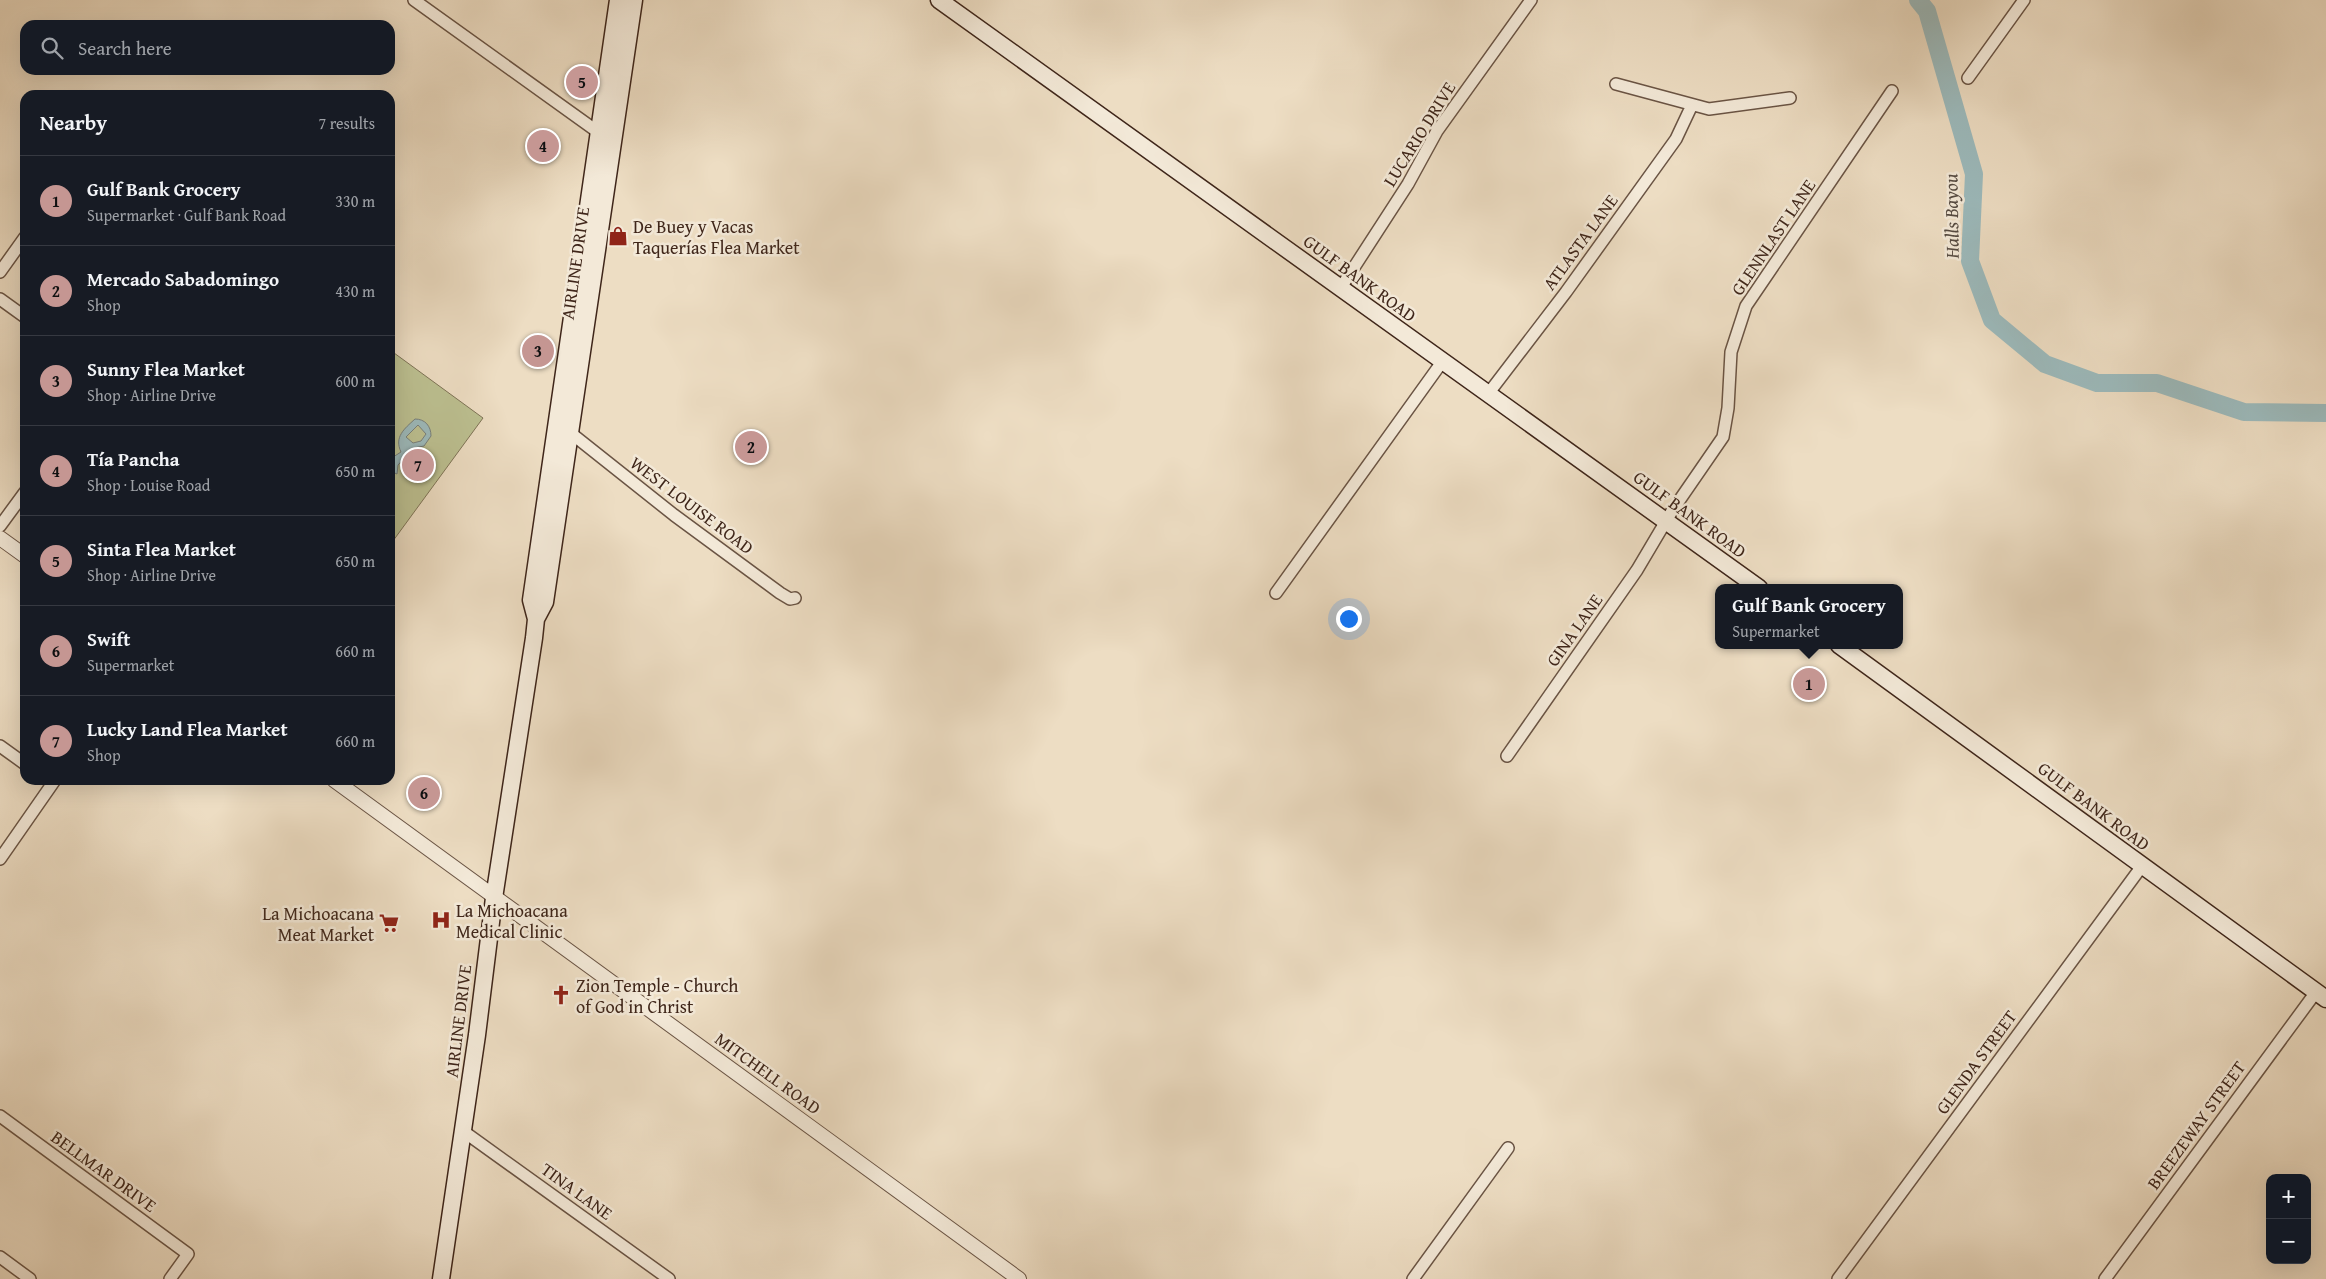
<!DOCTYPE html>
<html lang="en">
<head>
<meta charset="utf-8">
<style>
  body { margin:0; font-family:"Gentium Book Plus",serif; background:#242831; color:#f1f3f6 }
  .controls { position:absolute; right:15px; bottom:15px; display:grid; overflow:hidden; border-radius:10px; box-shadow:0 5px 20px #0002 }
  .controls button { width:45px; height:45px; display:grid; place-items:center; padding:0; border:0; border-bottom:1px solid #363941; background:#171b24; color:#f1f3f6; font:25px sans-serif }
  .you { position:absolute; left:1348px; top:618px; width:18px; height:18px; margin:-12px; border:4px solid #fff; border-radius:50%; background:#1a73e8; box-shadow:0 0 0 8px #1a73e833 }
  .badge { display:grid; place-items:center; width:32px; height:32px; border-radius:50%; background:#c59692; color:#111; font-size:16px; font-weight:700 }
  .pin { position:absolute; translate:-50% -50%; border:2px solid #fff; box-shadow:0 1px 5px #0006 }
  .popup { position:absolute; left:1715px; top:584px; width:188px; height:65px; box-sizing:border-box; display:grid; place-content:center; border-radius:10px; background:#171b24; filter:drop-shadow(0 1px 4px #0005); font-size:16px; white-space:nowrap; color:#9ea1a6 }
  .popup b { font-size:19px; color:#f1f3f6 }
  .popup::after { content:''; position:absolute; left:50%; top:100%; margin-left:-10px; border:10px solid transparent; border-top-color:#171b24 }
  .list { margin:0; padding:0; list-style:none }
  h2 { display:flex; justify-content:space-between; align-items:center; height:65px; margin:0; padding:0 20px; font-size:21px }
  h2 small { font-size:16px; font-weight:400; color:#9ea1a6 }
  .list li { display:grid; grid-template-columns:32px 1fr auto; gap:15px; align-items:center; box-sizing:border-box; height:90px; padding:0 20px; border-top:1px solid #363941 }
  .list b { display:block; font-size:19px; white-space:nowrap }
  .list p { margin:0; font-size:16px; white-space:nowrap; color:#9ea1a6 }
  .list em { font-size:16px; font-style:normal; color:#9ea1a6 }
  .icon { flex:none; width:28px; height:28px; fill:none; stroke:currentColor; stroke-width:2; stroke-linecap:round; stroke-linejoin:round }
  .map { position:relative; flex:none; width:2326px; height:1279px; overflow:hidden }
  .search { position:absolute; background:#171b24; box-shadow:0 5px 20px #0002; left:20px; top:20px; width:375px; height:55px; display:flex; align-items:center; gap:12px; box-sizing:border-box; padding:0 18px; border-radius:15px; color:#9ea1a6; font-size:19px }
  .panel { position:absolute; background:#171b24; box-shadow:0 5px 20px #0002; left:20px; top:90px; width:375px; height:695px; border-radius:15px }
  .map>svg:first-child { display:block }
</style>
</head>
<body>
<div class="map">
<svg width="2326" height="1279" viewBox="0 0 2326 1279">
  <rect width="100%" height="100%" fill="#edddc3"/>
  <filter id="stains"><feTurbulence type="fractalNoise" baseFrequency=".004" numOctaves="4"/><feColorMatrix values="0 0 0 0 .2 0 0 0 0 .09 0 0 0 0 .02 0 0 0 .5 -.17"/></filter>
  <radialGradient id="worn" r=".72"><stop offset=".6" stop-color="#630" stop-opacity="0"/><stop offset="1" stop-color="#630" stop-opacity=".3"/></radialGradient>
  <path fill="#bcc091" stroke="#7e7356" d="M390 350 483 418 390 545Z"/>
  <path fill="#9cbabc" stroke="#777f7b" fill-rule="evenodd" d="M415 419C425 419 431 426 431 436L424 446 414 448 398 465 397 474 390 471V459L401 452C394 437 404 429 415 419ZM418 425 426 434 421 441 413 443 406 437Z"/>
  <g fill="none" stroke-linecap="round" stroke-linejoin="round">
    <path stroke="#9cbabc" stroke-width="18" d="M1918 0 1927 11 1974 174 1970 261 1992 320 2045 364 2097 383H2157L2244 412 2326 413"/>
    <defs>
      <path id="minor" d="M414 0 598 132
        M1968 78 2024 0
        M1616 84 1709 109 1790 98
        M0 272 25 237
        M1340 289 1408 184 1437 131 1531 0
        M0 299 25 317
        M1488 394 1566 292 1676 139 1692 105
        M572 434 674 515 780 593 790 599 795 598
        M0 526 25 492
        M1276 593 1442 362
        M0 746 25 764
        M1507 756 1637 570 1672 511 1723 437 1728 408 1731 352 1746 306 1892 91
        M0 859 55 780
        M0 1116 188 1254 170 1279
        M463 1131 669 1279
        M0 1257 30 1279
        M1413 1279 1508 1148
        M1838 1279 2142 866
        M2105 1279 2316 992"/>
      <path id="tertiary" d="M0 538 25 556
        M334 780 1019 1279"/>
      <path id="secondary" d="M939 0 1759 588
        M536 619 545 602 634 0
        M1839 645 2326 999
        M441 1279 477 1035 494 898 534 638 536 619 531 600 618 0"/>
    </defs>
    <use href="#minor" stroke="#6a5444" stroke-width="14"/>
    <use href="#tertiary" stroke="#6a5444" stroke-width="16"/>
    <use href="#secondary" stroke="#3f261a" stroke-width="19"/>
    <use href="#minor" stroke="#f3e9d8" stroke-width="11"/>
    <use href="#tertiary" stroke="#f3e9d8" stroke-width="14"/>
    <use href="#secondary" stroke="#f3e9d8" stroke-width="16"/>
  </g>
  <defs>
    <symbol id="shop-bare" viewBox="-9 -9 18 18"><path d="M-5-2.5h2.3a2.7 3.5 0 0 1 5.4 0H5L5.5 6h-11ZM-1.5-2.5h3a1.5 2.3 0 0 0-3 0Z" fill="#8f2418" stroke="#f3e9d8" stroke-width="2.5" paint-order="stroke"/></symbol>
    <symbol id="hospital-bare" viewBox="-9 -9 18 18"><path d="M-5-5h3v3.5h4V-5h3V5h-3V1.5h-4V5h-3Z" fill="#8f2418" stroke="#f3e9d8" stroke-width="2.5" paint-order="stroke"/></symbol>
    <symbol id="supermarket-bare" viewBox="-9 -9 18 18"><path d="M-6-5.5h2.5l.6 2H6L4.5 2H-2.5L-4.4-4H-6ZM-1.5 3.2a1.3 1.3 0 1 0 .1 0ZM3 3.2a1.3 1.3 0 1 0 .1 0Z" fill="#8f2418" stroke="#f3e9d8" stroke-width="2.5" paint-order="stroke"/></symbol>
    <symbol id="church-bare" viewBox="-9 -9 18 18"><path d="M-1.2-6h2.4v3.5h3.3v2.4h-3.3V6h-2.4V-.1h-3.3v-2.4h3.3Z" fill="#8f2418" stroke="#f3e9d8" stroke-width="2.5" paint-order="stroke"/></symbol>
  </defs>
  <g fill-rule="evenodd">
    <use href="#shop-bare" x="604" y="222" width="28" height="28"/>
    <use href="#hospital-bare" x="427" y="906" width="28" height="28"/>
    <use href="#supermarket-bare" x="375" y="909" width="28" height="28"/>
    <use href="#church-bare" x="547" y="981" width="28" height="28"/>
  </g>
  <g text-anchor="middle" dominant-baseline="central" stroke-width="5" stroke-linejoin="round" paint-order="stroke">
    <g font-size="18" fill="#3f261a" stroke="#f3e9d8">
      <text transform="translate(1419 134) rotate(-58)">LUCARIO DRIVE</text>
      <text transform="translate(1773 237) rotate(-56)">GLENNLAST LANE</text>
      <text transform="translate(1580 242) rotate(-54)">ATLASTA LANE</text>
      <text transform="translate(575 263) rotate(-82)">AIRLINE DRIVE</text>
      <text transform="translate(1360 278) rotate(36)">GULF BANK ROAD</text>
      <text transform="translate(692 505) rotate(37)">WEST LOUISE ROAD</text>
      <text transform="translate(1690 514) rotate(36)">GULF BANK ROAD</text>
      <text transform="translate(1574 630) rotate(-55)">GINA LANE</text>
      <text transform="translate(2094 806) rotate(37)">GULF BANK ROAD</text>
      <text transform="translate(458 1021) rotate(-83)">AIRLINE DRIVE</text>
      <text transform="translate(1976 1062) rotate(-54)">GLENDA STREET</text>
      <text transform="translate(768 1073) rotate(36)">MITCHELL ROAD</text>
      <text transform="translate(2196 1125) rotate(-54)">BREEZEWAY STREET</text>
      <text transform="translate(104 1171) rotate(36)">BELLMAR DRIVE</text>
      <text transform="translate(577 1191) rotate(36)">TINA LANE</text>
    </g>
    <g font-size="18" fill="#3f261a" stroke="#f3e9d8" text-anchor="start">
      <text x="633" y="226">De Buey y Vacas<tspan x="633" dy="21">Taquerías Flea Market</tspan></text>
      <text x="456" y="910">La Michoacana<tspan x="456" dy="21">Medical Clinic</tspan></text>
      <text x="374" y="913" text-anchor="end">La Michoacana<tspan x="374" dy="21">Meat Market</tspan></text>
      <text x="576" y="985">Zion Temple - Church<tspan x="576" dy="21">of God in Christ</tspan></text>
    </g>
    <g font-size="19" font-style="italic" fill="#564b42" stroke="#f3e9d8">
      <text transform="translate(1951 216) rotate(-91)">Halls Bayou</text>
    </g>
  </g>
  <rect width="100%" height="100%" filter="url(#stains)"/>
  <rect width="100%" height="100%" fill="url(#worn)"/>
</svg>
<div class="controls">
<button>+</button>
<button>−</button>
</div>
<div class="you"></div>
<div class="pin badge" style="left:1809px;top:684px">1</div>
<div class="popup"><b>Gulf Bank Grocery</b>Supermarket</div>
<div class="pin badge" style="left:751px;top:447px">2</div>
<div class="pin badge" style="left:538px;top:351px">3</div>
<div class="pin badge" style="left:543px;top:146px">4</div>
<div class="pin badge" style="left:582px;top:82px">5</div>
<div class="pin badge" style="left:424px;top:793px">6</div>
<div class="pin badge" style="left:418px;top:465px">7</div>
<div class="search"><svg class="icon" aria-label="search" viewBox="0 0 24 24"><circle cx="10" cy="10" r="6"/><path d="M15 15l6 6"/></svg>Search here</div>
<section class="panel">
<h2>Nearby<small>7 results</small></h2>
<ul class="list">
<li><span class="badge">1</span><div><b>Gulf Bank Grocery</b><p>Supermarket · Gulf Bank Road</p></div><em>330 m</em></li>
<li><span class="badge">2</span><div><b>Mercado Sabadomingo</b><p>Shop</p></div><em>430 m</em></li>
<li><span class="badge">3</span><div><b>Sunny Flea Market</b><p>Shop · Airline Drive</p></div><em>600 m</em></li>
<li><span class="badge">4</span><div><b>Tía Pancha</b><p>Shop · Louise Road</p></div><em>650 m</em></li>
<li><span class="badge">5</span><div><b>Sinta Flea Market</b><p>Shop · Airline Drive</p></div><em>650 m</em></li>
<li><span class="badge">6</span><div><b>Swift</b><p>Supermarket</p></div><em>660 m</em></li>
<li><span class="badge">7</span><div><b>Lucky Land Flea Market</b><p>Shop</p></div><em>660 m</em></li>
</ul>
</section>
</div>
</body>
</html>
